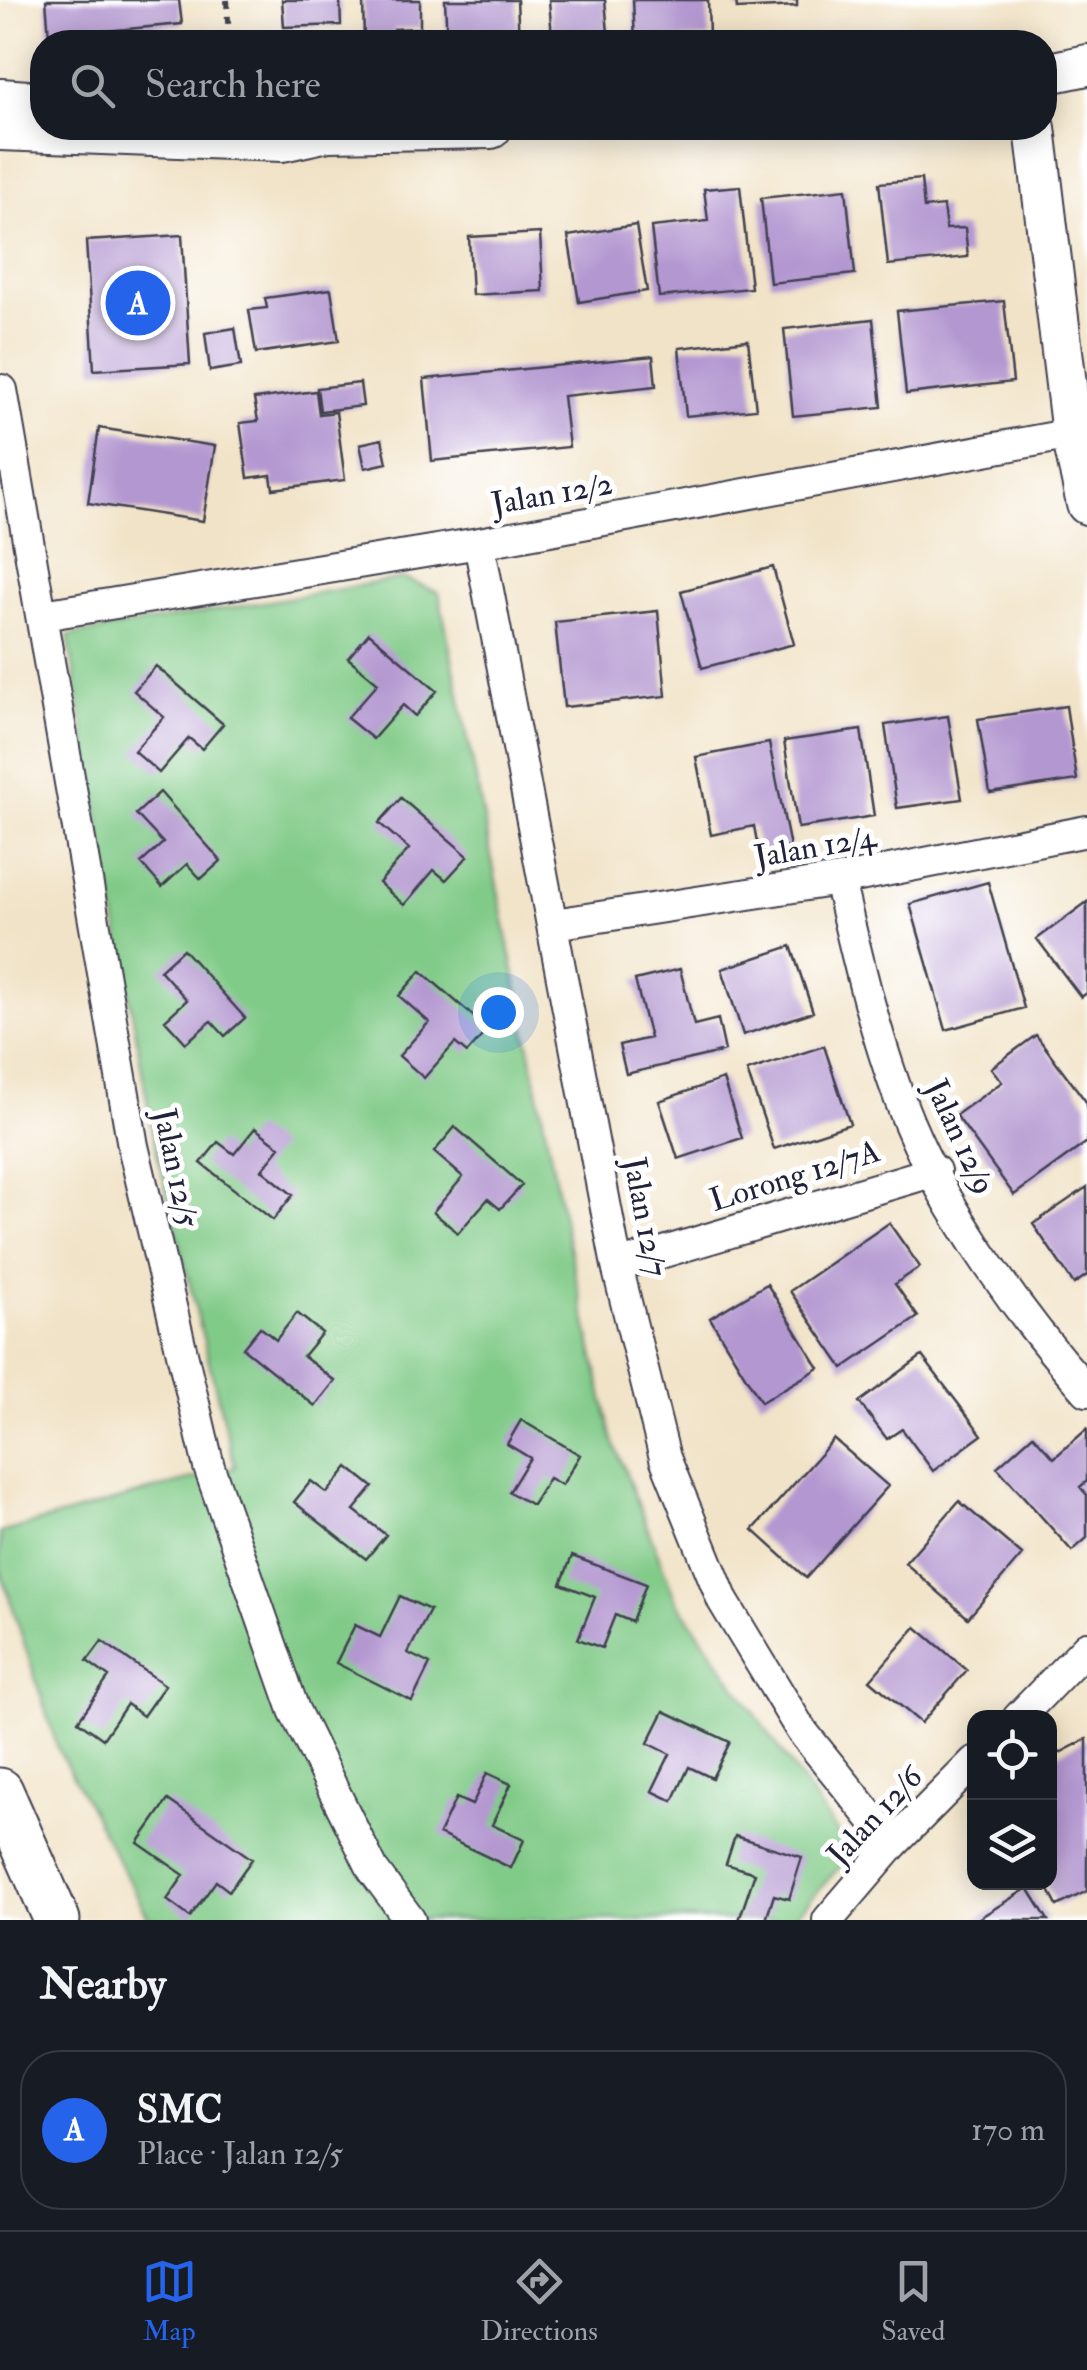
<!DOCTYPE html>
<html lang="en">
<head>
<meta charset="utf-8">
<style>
  body { margin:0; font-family:"IM FELL Double Pica",serif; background:#242831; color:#f1f3f6 }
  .controls { position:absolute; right:30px; bottom:30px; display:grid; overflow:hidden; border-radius:20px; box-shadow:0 5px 25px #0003 }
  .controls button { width:90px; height:90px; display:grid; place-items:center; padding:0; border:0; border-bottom:2px solid #363941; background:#171b24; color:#f1f3f6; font:50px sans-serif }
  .you { position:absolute; left:498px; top:1012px; width:35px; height:35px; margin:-25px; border:8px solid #fff; border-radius:50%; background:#1a73e8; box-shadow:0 0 0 15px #1a73e833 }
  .badge { display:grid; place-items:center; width:65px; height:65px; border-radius:50%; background:#2563eb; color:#fff; font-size:32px; font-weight:700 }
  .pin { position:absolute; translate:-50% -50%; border:5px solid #fff; box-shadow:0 2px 10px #0006 }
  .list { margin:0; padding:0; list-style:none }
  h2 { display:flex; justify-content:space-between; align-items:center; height:130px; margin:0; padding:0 40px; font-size:42px }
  h2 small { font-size:32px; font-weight:400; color:#9ea1a6 }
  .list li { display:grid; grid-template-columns:65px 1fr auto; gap:30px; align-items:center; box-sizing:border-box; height:160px; margin:0 20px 20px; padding:0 20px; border:2px solid #363941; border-radius:40px }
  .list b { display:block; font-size:38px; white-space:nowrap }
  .list p { margin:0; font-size:32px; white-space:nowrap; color:#9ea1a6 }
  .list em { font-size:32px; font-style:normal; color:#9ea1a6 }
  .icon { flex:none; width:55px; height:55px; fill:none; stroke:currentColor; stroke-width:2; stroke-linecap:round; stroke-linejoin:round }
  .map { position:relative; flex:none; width:1087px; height:1920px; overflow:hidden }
  .search { position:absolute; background:#171b24; box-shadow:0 5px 25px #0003; left:30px; right:30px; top:30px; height:110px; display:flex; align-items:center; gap:25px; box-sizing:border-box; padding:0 35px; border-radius:40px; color:#9ea1a6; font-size:38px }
  .sheet { height:310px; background:#171b24 }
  nav { display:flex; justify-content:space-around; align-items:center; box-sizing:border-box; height:140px; border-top:2px solid #363941; background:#171b24; font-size:28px; color:#9ea1a6 }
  nav a { display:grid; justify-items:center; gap:5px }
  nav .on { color:#2563eb }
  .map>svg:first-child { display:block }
</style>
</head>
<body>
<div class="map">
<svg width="1087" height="1920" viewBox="0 0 1087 1920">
  <rect width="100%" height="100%" fill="#fff"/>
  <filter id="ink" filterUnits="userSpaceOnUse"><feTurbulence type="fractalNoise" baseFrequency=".01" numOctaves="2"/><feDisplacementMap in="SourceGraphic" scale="20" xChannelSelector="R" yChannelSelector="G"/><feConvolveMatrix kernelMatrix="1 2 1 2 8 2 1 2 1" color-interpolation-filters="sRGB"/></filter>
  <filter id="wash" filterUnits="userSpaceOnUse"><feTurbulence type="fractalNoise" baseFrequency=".0048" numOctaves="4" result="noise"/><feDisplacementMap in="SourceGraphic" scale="40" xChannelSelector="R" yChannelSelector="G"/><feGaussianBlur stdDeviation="2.25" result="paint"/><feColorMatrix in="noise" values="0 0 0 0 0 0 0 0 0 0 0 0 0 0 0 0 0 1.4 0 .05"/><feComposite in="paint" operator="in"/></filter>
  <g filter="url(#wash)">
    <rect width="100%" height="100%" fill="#f1e3c7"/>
    <path fill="#81cb88" stroke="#527662" stroke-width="2.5" d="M403 578 439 593 566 1233 612 1438 676 1600 852 1853 792 1920H150L58 1749 0 1568V1533L235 1467 153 1136 68 636Z"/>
    <g id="blocks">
      <path fill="#b397d0" d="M46 0H179L182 24 49 36Z
        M282 0H340L341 25 284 27Z
        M363 0H420V28L394 29 395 40 364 41Z
        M445 0H517L519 42H447Z
        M549 0H605L608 33 552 37Z
        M633 0H708L709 38 635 41Z
        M736 0H797V6L737 9Z
        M921 179 924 208 943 206 946 229 965 228 968 257 888 265 879 183Z
        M740 186 751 288 659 297 651 227 708 221 704 189Z
        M846 189 855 274 770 283 761 198Z
        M636 225 647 291 579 302 568 236Z
        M540 233 543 291 472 295 469 237Z
        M182 235 190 364 94 370 86 241Z
        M331 289 339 341 256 353 249 310 267 308 265 298Z
        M1004 301 1013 382 906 394 897 311Z
        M873 319 882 407 793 416 784 329Z
        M235 328 241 366 210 371 205 333Z
        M748 340 756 409 686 416 679 348Z
        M653 356 656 386 563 396 569 447 432 461 424 379Z
        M360 383 363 406 320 411 317 388Z
        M316 391 319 414 336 412 345 480 273 489 271 475 248 478 240 423 258 421 254 399Z
        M99 428 215 446 203 521 88 503Z
        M382 439 387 463 365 468 360 444Z
        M773 567 794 644 702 668 681 591Z
        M658 611 666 696 564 707 555 622Z
        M369 633 437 691 415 716 403 705 373 739 347 718 378 683 348 658Z
        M156 666 223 724 202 749 189 738 159 773 134 751 164 717 134 691Z
        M1066 706 1077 780 990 793 978 719Z
        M948 716 962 799 897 808 885 725Z
        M861 730 874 816 798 828 784 741Z
        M769 743 790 847 759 853 754 826 711 835 696 757Z
        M160 792 221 861 201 879 187 864 162 887 141 863 163 843 136 814Z
        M401 798 468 856 446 880 434 870 404 905 379 883 409 849 379 823Z
        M988 882 1024 1008 946 1030 910 904Z
        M1087 902V993L1081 997 1037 939Z
        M791 946 813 1012 743 1035 722 969Z
        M183 949 245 1018 225 1036 211 1021 186 1043 165 1020 187 1000 160 970Z
        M680 969 694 1025 718 1019 725 1051 626 1074 619 1045 650 1038 635 980Z
        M421 971 488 1029 467 1053 455 1043 424 1078 399 1056 429 1022 399 996Z
        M1036 1035 1087 1103V1142L1014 1195 956 1115 1002 1082 991 1068Z
        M824 1046 850 1124 774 1149 747 1071Z
        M723 1079 742 1138 678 1159 659 1101Z
        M455 1127 522 1185 500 1209 488 1199 458 1233 433 1212 463 1177 434 1152Z
        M255 1128 280 1147 262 1170 293 1195 273 1220 201 1163 218 1142 234 1154Z
        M1087 1187V1275L1074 1284 1033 1224Z
        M889 1223 920 1267 895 1284 918 1317 843 1368 790 1291Z
        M767 1284 819 1368 761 1402 710 1318Z
        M297 1313 322 1333 303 1356 335 1381 315 1406 243 1348 260 1327 276 1340Z
        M922 1356 982 1435 933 1471 902 1429 887 1439 859 1402Z
        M521 1420 580 1455 562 1485 549 1478 532 1505 509 1492 530 1458 507 1444Z
        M1087 1429V1481L1080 1487 1087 1495V1538L1072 1551 997 1467 1033 1435 1054 1458Z
        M834 1439 888 1486 806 1578 753 1530Z
        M348 1467 373 1487 354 1510 386 1535 366 1559 294 1502 311 1481 327 1493Z
        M959 1501 1022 1555 968 1618 905 1563Z
        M572 1556 646 1584 632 1622 615 1615 602 1648 578 1639 595 1597 561 1584Z
        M400 1596 430 1610 408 1653 430 1664 412 1701 336 1663 355 1625 380 1637Z
        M916 1627 967 1670 921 1723 870 1680Z
        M102 1641 165 1685 143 1716 127 1704 103 1739 78 1721 109 1677 87 1661Z
        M664 1711 730 1742 712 1778 689 1767 673 1801 652 1791 670 1754 648 1743Z
        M1087 1739V1891L1057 1906 1045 1882H1050V1758Z
        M487 1773 511 1784 492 1825 524 1840 511 1868 439 1834 456 1798 472 1805Z
        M168 1800 252 1859 229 1891 216 1881 190 1917 167 1900 184 1875 138 1843Z
        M735 1836 802 1857 789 1899 774 1895 766 1920H739L755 1873 726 1864Z
        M1028 1888 1048 1920H976Z"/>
    </g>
  </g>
  <g filter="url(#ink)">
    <use href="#blocks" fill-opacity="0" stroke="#413f50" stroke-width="2.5"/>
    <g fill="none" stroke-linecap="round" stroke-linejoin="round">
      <defs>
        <path id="street" d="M2 390 133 1146 209 1467 294 1710 373 1870 410 1920
          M479 543 617 1266 665 1458 723 1601 801 1730 893 1844
          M43 615 479 543 1072 434
          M839 880C858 961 877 1045 909 1123 947 1214 1022 1318 1087 1391
          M554 924 839 880 1087 831
          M617 1266 935 1171
          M1018 1718 1087 1647
          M828 1920 893 1844 974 1762"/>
        <path id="secondary" d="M1044 74 1087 65
          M0 99 42 102
          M1035 128 1072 434 1087 504
          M0 130 282 141 328 131 491 128"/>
        <path id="primary" d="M0 1791 57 1920"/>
      </defs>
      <use href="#street" stroke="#413f50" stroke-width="34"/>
      <use href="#secondary" stroke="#413f50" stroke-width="44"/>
      <use href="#primary" stroke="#413f50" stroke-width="49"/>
      <path stroke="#413f50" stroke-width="6" stroke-dasharray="8 8" stroke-linecap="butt" d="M227 0 229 42"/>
      <use href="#street" stroke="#fff" stroke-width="30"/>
      <use href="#secondary" stroke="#fff" stroke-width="40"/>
      <use href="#primary" stroke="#fff" stroke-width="45"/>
    </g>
  </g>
  <g text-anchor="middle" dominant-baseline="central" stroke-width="10" stroke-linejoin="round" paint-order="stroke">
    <g font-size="32" fill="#22223b" stroke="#fff">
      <text transform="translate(552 494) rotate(-10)">Jalan 12/2</text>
      <text transform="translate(815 847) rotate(-10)">Jalan 12/4</text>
      <text transform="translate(960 1137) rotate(65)">Jalan 12/9</text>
      <text transform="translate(176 1168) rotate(78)">Jalan 12/5</text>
      <text transform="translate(795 1176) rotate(-17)">Lorong 12/7A</text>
      <text transform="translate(645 1217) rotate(79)">Jalan 12/7</text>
      <text transform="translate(875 1816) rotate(-47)">Jalan 12/6</text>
    </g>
  </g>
</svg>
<div class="controls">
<button><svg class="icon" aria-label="locate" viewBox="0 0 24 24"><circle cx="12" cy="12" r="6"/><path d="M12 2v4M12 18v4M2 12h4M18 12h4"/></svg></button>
<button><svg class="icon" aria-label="layers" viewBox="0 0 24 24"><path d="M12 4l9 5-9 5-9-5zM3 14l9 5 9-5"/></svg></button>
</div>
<div class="you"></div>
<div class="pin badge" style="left:138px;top:303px">A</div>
<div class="search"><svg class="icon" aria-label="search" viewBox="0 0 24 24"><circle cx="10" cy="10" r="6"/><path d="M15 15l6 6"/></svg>Search here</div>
</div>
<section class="sheet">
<h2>Nearby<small></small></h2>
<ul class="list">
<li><span class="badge">A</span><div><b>SMC</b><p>Place · Jalan 12/5</p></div><em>170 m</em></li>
</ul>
</section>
<nav>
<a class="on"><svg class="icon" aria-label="map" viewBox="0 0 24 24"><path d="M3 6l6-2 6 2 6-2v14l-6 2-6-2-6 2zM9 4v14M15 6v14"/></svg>Map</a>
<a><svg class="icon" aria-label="directions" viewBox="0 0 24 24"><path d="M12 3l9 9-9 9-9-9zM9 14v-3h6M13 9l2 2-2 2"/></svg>Directions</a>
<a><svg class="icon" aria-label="saved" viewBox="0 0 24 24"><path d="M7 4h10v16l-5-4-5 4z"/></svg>Saved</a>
</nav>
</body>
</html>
